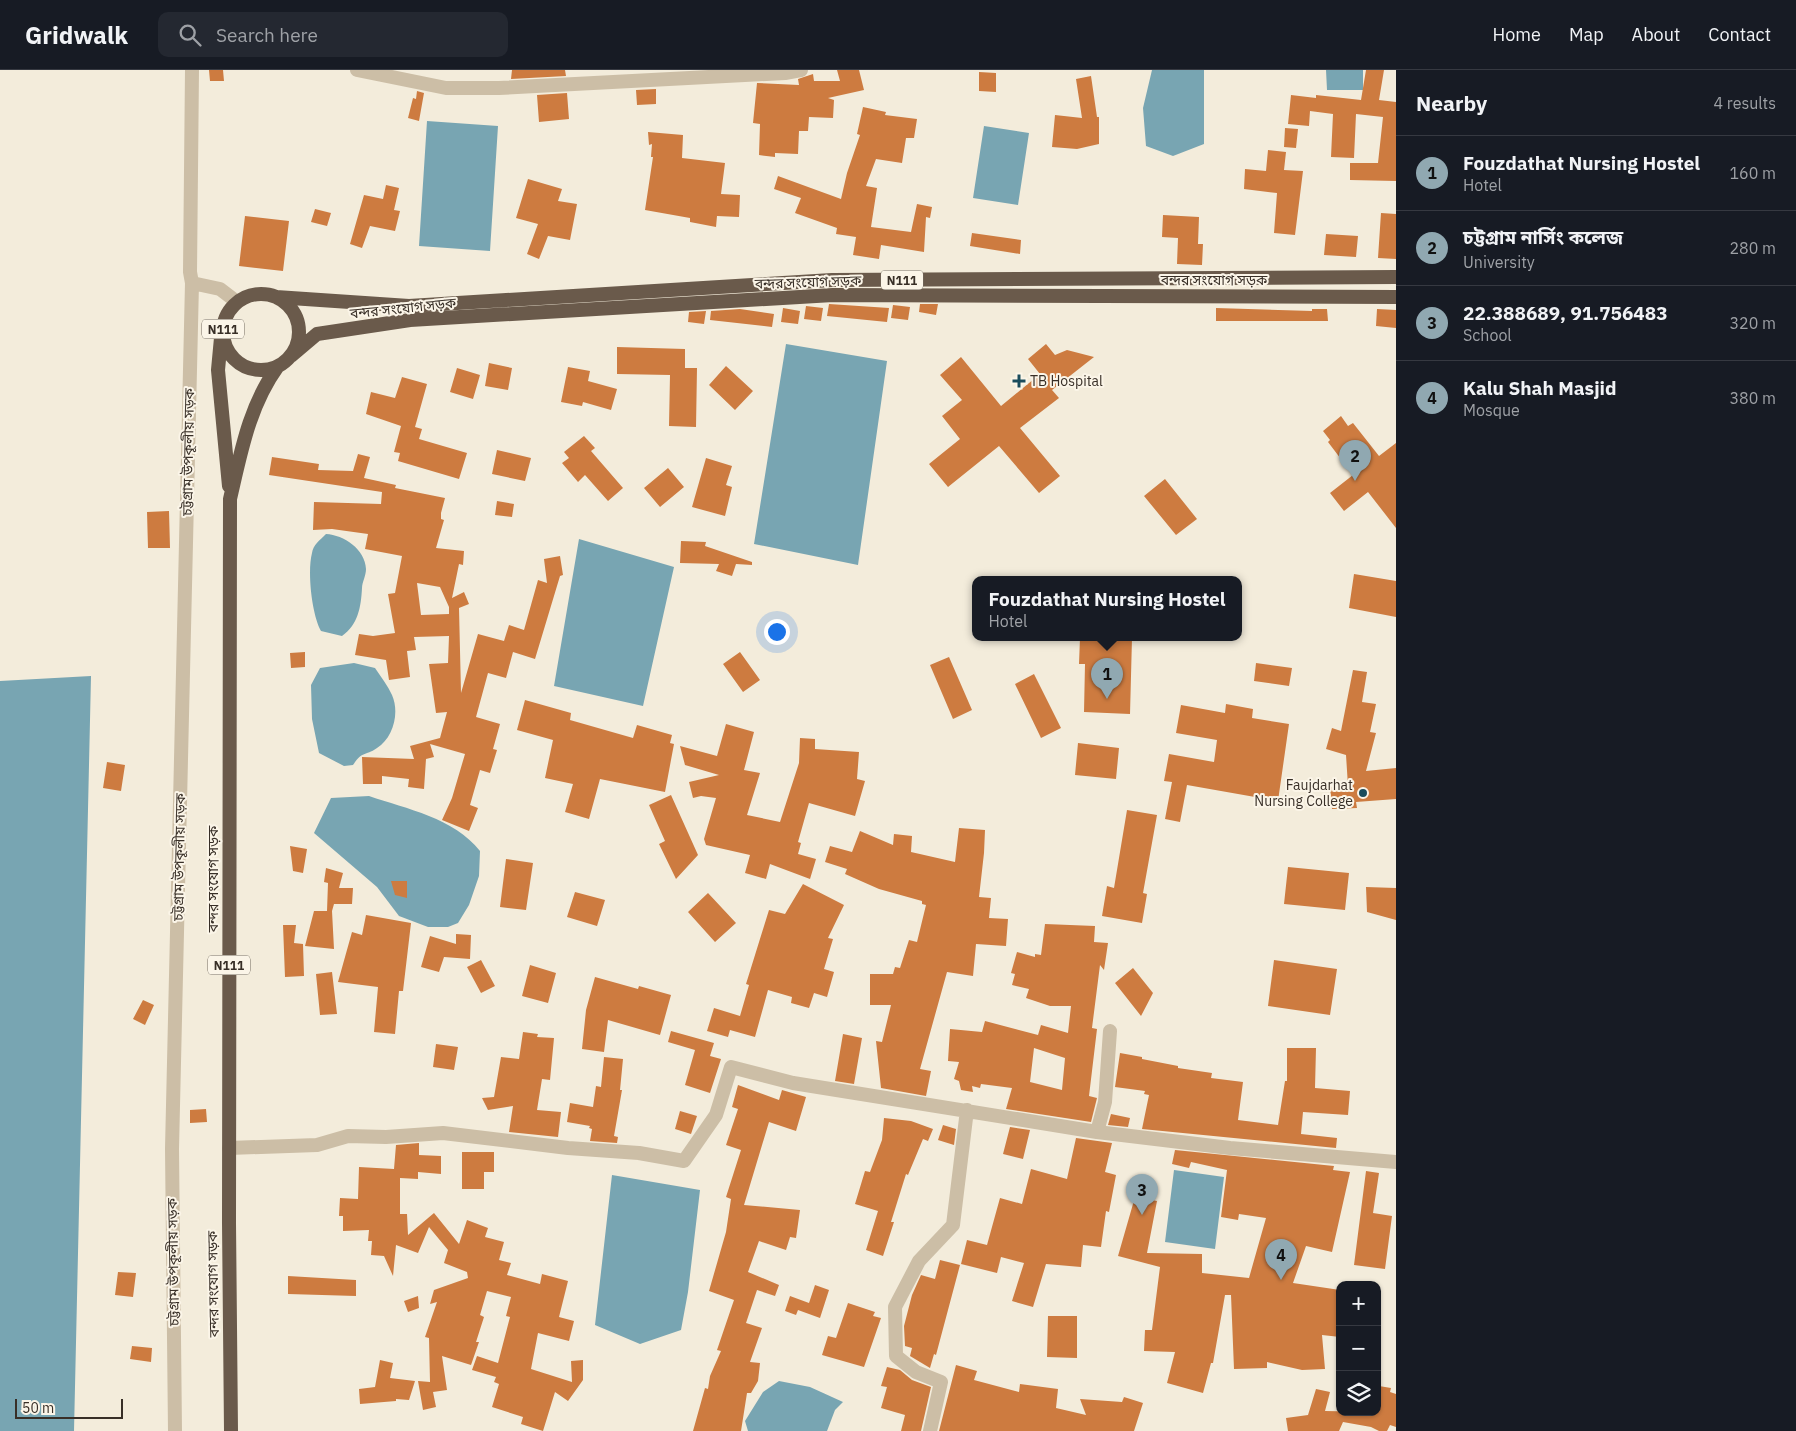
<!DOCTYPE html>
<html lang="en">
<head>
<meta charset="utf-8">
<style>
  body { margin:0; font-family:"IBM Plex Sans","Noto Sans Bengali",sans-serif; background:#242831; color:#f1f3f6 }
  .controls { position:absolute; right:15px; bottom:15px; display:grid; overflow:hidden; border-radius:10px; box-shadow:0 1px 4px #0004 }
  .controls button { width:45px; height:45px; display:grid; place-items:center; padding:0; border:0; border-bottom:1px solid #363941; background:#171b24; color:#f1f3f6; font:25px sans-serif }
  .scale { position:absolute; left:15px; bottom:12px; width:108px; box-sizing:border-box; padding-left:5px; border:2px solid #382f27; border-top:0; font-size:14px; line-height:18px; white-space:nowrap; color:#382f27; -webkit-text-stroke:4px #fbf5e8; paint-order:stroke }
  .you { position:absolute; left:776px; top:561px; width:18px; height:18px; margin:-12px; border:4px solid #fff; border-radius:50%; background:#1a73e8; box-shadow:0 0 0 8px #1a73e833 }
  .badge { display:grid; place-items:center; width:32px; height:32px; border-radius:50%; background:#90a8b1; color:#111; font-size:16px; font-weight:700 }
  .pin { position:absolute; translate:-50% -41px; filter:drop-shadow(0 1px 2px #0008) }
  .pin::after { content:''; position:absolute; top:26px; width:18px; height:15px; background:inherit; clip-path:polygon(0 0,100% 0,50% 100%) }
  .popup { position:absolute; left:972px; top:506px; width:270px; height:65px; box-sizing:border-box; display:grid; place-content:center; border-radius:10px; background:#171b24; filter:drop-shadow(0 1px 4px #0005); font-size:16px; white-space:nowrap; color:#9ea1a6 }
  .popup b { font-size:19px; color:#f1f3f6 }
  .popup::after { content:''; position:absolute; left:50%; top:100%; margin-left:-10px; border:10px solid transparent; border-top-color:#171b24 }
  .list { margin:0; padding:0; list-style:none }
  h2 { display:flex; justify-content:space-between; align-items:center; height:65px; margin:0; padding:0 20px; font-size:21px }
  h2 small { font-size:16px; font-weight:400; color:#9ea1a6 }
  .list li { display:grid; grid-template-columns:32px 1fr auto; gap:15px; align-items:center; box-sizing:border-box; height:75px; padding:0 20px; border-top:1px solid #363941 }
  .list b { display:block; font-size:19px; white-space:nowrap }
  .list p { margin:0; font-size:16px; white-space:nowrap; color:#9ea1a6 }
  .list em { font-size:16px; font-style:normal; color:#9ea1a6 }
  .icon { flex:none; width:28px; height:28px; fill:none; stroke:currentColor; stroke-width:2; stroke-linecap:round; stroke-linejoin:round }
  .map { position:relative; flex:none; width:1396px; height:1361px; overflow:hidden }
  header { display:flex; align-items:center; gap:30px; box-sizing:border-box; height:70px; padding:0 25px; background:#171b24; border-bottom:1px solid #363941 }
  header strong { font-size:24px }
  nav { display:flex; gap:28px; margin-inline-start:auto; font-size:18px }
  .search { width:350px; height:45px; background:#242831; display:flex; align-items:center; gap:12px; box-sizing:border-box; padding:0 18px; border-radius:10px; color:#9ea1a6; font-size:19px }
  main { display:flex }
  aside { flex:1; background:#171b24 }
  .map>svg:first-child { display:block }
</style>
</head>
<body>
<header>
<strong>Gridwalk</strong>
<div class="search"><svg class="icon" aria-label="search" viewBox="0 0 24 24"><circle cx="10" cy="10" r="6"/><path d="M15 15l6 6"/></svg>Search here</div>
<nav><a>Home</a><a>Map</a><a>About</a><a>Contact</a></nav>
</header>
<main>
<div class="map">
<svg width="1396" height="1361" viewBox="0 0 1396 1361">
  <rect width="100%" height="100%" fill="#f3ecdb"/>
  <path fill="#78a5b2" d="M1152 0H1204V74L1173 86 1146 76 1143 38Z
    M1326 0H1363V20H1327Z
    M427 51 498 56 490 181 419 176Z
    M984 56 1029 63 1018 135 973 128Z
    M786 274 887 291 858 495 754 474Z
    M326 464C344 465 365 479 366 499 366 506 362 512 362 518 361 537 358 555 342 566L321 561C312 545 307 502 312 483 313 475 320 470 326 464Z
    M579 469 674 497 643 636 554 616Z
    M354 593 375 598C381 607 388 616 392 625 400 643 393 668 377 678 364 687 363 680 353 695L344 696 319 683 312 649 311 615 320 598Z
    M91 606 74 1361H0V611Z
    M369 726C407 739 454 748 480 781L479 806 469 835 458 853 448 857H428L399 846 377 817 314 763 331 728Z
    M1174 1100 1224 1107 1215 1179 1165 1172Z
    M612 1105 700 1120 688 1222 681 1260 640 1274 595 1255Z
    M779 1311 810 1317 843 1332 835 1340 827 1361H748L745 1351 763 1322Z"/>
  <path fill="#cd7b40" fill-rule="evenodd" d="M209 0H223L224 11H210Z
    M512 0H565L566 6 511 9Z
    M837 0H859L864 20 828 28 834 30 833 48 809 47 808 61H799L798 84 775 83V87L759 85 760 54 753 53 757 13 799 15 798 9 813 4 814 11H840Z
    M1366 0H1384L1379 30 1396 32V111L1350 110V93H1378L1383 47 1356 44 1354 88 1331 87 1333 44 1310 41 1309 56 1288 54 1291 25 1316 28V25L1361 30Z
    M979 2 996 3V22L979 21Z
    M1091 6 1097 47H1099V74L1077 79 1052 77 1055 45 1082 48 1076 9Z
    M656 19V34L637 35 636 20Z
    M417 21 424 23 419 51 408 48 413 28 416 29Z
    M567 23 569 49 539 52 537 25Z
    M863 37 886 42 885 45 917 49 914 68H906L902 93 876 89 866 116 877 118 871 157 911 162 917 134 932 137 930 148 926 147 924 182 881 175 879 189 853 185 856 167 836 164 837 158 795 143 801 128 774 119 778 106 841 129 847 103 860 65 857 64Z
    M1285 58 1298 59 1296 78 1284 77Z
    M648 62 683 65 682 88 725 93 721 124 740 125 739 147 717 146 716 157 690 152V148L645 140 653 87H651L652 74 649 75Z
    M1268 80 1286 82 1284 100 1303 101 1295 165 1274 163 1277 123 1244 119 1245 99 1266 101Z
    M528 109 562 119 558 131 577 134 570 170 548 166 539 189 527 184 538 154 516 148Z
    M386 115 399 118 394 140 400 141 395 161 370 156 362 178 350 174 364 125 383 129Z
    M315 139 331 143 327 156 311 152Z
    M1381 143 1396 144V189L1378 188Z
    M1163 145 1199 147 1198 174H1203L1202 195 1177 194 1178 168 1162 167Z
    M245 146 289 151 283 201 239 196Z
    M972 163 1021 170 1020 184 970 176Z
    M1326 164 1358 166 1356 187 1324 185Z
    M829 234 889 238 887 252 827 246Z
    M920 234H938L936 245 919 242Z
    M893 235 910 237 908 250 891 248Z
    M806 236 823 238 821 251 804 249Z
    M783 238 800 241 798 254 781 252Z
    M1216 238 1312 241V239H1327L1328 251H1216Z
    M740 239 774 244 772 257 710 250 711 241Z
    M1377 239 1396 240V258L1376 256Z
    M706 241 704 254 688 252 689 242Z
    M1046 274 1055 285 1067 280 1094 287 1052 320 1059 328 1020 358 1060 406 1039 423 999 376 948 417 929 394 960 369 942 346 962 330 940 305 961 287 1001 336 1040 304 1028 289Z
    M617 277 685 279V298H697L696 357 669 356 670 305 617 304Z
    M489 293 512 298 508 320 485 316Z
    M726 296 753 321 735 340 709 315Z
    M568 297 590 301 588 311 617 319 611 340 583 332 582 336 561 332Z
    M457 298 480 305 473 329 450 322Z
    M402 307 427 314 415 357 422 359 419 369 467 383 459 409 398 391 400 383 394 382 401 356 366 344 371 322 395 328Z
    M1341 346 1348 356 1353 353 1379 386 1396 373V458L1368 422 1344 441 1330 423 1353 405 1328 372 1330 370 1323 361Z
    M584 366 595 378 591 381 623 418 608 431 585 405 578 412 562 393 569 388 564 382Z
    M497 380 531 388 525 411 492 404Z
    M358 384 370 387 364 408 396 415 395 418 445 428 441 443V449L444 450 436 478 464 481 463 495 459 494 452 528 464 522 469 534 459 538 461 623 478 564 504 571 509 555 524 560 538 510 547 513 544 489 560 486 563 505 560 506 535 589 513 582 506 608 488 603 476 647 500 654 493 679 497 680 490 703 480 700 470 735 478 738 469 761 442 750 452 728 465 684 430 674 434 687 426 689 424 719 408 717 409 709 382 706V714H363L362 687 414 689 410 676 440 668 447 642 436 643 429 594 448 593 449 566 414 567 416 580 407 581 410 607 389 610 386 590 355 585 359 564 373 566 395 563 388 524 395 523 402 486 365 479 368 464 332 459 313 460 314 432 381 434 382 422 269 405 272 387 319 394 318 400 353 401ZM417 513 440 517 449 537V544L421 545Z
    M706 388 732 396 726 415 732 417 725 446 692 437Z
    M668 398 684 417 660 437 644 418Z
    M1165 409 1197 449 1176 465 1144 426Z
    M497 431 514 434 512 447 495 445Z
    M169 441 170 478H148L147 442Z
    M681 471 706 472 705 476 752 492V495L736 494 732 506 716 501 719 494 680 493Z
    M1354 504 1396 511V547L1349 538Z
    M1080 568H1132L1130 644 1084 642 1085 594H1079Z
    M305 582V597L291 598 290 583Z
    M740 582 760 610 743 622 723 594Z
    M949 587 972 640 953 649 930 595Z
    M1256 593 1292 598 1289 616 1254 611Z
    M1353 600 1367 602 1362 632 1376 634 1370 662 1376 663 1366 701 1396 698V729L1356 732 1357 738 1332 739 1330 717 1348 716 1346 685 1326 679 1332 658 1341 661Z
    M1034 604 1061 658 1041 668 1015 614Z
    M525 630 571 643 570 650 633 668 637 655 672 665 670 673 674 674 665 722 600 709 589 749 565 742 573 714 545 708 553 670 517 660Z
    M1226 634 1253 639 1252 648 1289 654 1278 731 1187 715 1180 752 1165 749 1172 712 1164 711 1169 684 1214 692 1217 670 1176 663 1181 635 1225 643Z
    M726 654 754 662 744 700 760 703 747 745 780 752 799 693 800 668 815 669V679L859 682 857 709 865 711 855 746 809 733 798 772 801 773 798 784 816 789 810 809 770 794 766 809 745 803 750 785 706 775 704 769 716 728 701 726 693 728 689 712 719 705 685 695 680 676 717 686Z
    M1078 673 1119 678 1116 709 1075 705Z
    M107 692 125 695 121 721 103 718Z
    M671 725 698 785 676 809 659 774 665 771 649 735Z
    M1127 740 1157 745 1143 823 1147 824 1142 853 1102 846 1107 816 1114 818Z
    M959 758 985 760 984 783 979 827 991 828 989 848 1008 849 1006 876 976 874 973 906 947 902 920 999 931 1001 926 1026 881 1018 876 971 882 972 891 935H870V904H893L895 897 900 898 909 870 917 872 926 835 922 834V831L879 819 845 804 847 799 825 792 830 776 852 782 860 761 893 775 894 764 912 766 911 782 955 792Z
    M290 776 307 779 303 803 293 801Z
    M506 789 533 793 526 840 500 837Z
    M1288 797 1349 803 1345 840 1284 834Z
    M326 798 343 803 339 818H353L352 834H334L332 841 334 879 305 876 314 841H327L328 813 324 812Z
    M391 811H407V828L395 825Z
    M803 814 844 835 828 868 833 869 824 899 834 902 827 927 814 923 809 938 791 933 792 927 768 920 755 967 730 960 728 967 707 961 714 938 740 946 749 915 746 914 769 840 785 844Z
    M1366 817 1396 818V850L1367 842Z
    M575 822 605 830 597 856 567 847Z
    M708 823 736 853 715 872 688 842Z
    M366 845 411 853 403 921H399L395 964 374 962 378 917 338 912 352 862 362 865Z
    M1045 854 1095 856 1094 872 1108 873 1104 900 1100 895 1092 958 1097 959 1089 1026 1097 1028 1091 1052 1006 1039 1012 1018 981 1014 980 1018 972 1016 973 1022 961 1020 959 1011 954 1009 959 992 948 991 950 959 982 962 985 951 1038 965 1041 955 1068 963 1071 936H1050L1026 928 1029 919 1012 915 1015 904 1011 903 1017 882 1035 887V884L1041 885ZM1034 978 1065 988 1062 1020 1030 1012Z
    M283 855H296L294 873 303 874 304 906 285 907Z
    M456 864 471 865 470 889 444 887 439 902 421 897 430 866 456 874Z
    M481 890 495 916 481 923 467 897Z
    M1274 890 1337 899 1330 945 1268 936Z
    M530 895 556 903 548 933 522 926Z
    M1133 898 1153 923 1141 946 1115 913Z
    M332 902 337 944 320 945 316 904Z
    M595 907 638 919 639 916 671 925 660 965 608 950 604 982 582 979 586 940Z
    M143 930 154 935 145 955 133 949Z
    M671 961 714 973 710 986 721 989 710 1023 685 1015 695 980 668 972Z
    M523 962 538 964 537 967 554 968 550 1010 542 1009 537 1040 561 1042 558 1067 509 1062 513 1036 488 1040 482 1028 494 1027 501 987 519 989Z
    M843 964 862 968 854 1014 835 1011Z
    M436 974 458 977 454 1000 433 997Z
    M1287 978H1316L1315 1018 1350 1021 1348 1045 1303 1042 1301 1064 1337 1068 1336 1078 1142 1059 1149 1025 1144 1024 1145 1021 1115 1017 1120 983 1142 987V989L1178 996V998L1212 1003 1211 1008 1243 1012 1238 1050 1278 1055 1285 1011H1287Z
    M604 987 623 989 620 1020H622L614 1066 618 1067 617 1073 590 1071 592 1059 589 1058 590 1056 567 1052 570 1033 593 1037 596 1016 601 1017Z
    M738 1015 779 1030 782 1020 806 1027 796 1061 769 1052 744 1135 800 1140 796 1168 790 1167 786 1180 759 1171 748 1202 779 1215 775 1226 757 1220 746 1253 762 1258 750 1292 760 1293 758 1311 751 1323H747L741 1361H693L705 1318 708 1319 710 1306 721 1281 717 1280 734 1230 709 1221 726 1162 731 1129 726 1127 741 1080 726 1075 738 1039 732 1037Z
    M206 1039 207 1052 190 1053V1040Z
    M680 1041 697 1046 691 1064 675 1059Z
    M1111 1044 1130 1048 1128 1057 1108 1055Z
    M884 1048 911 1051 933 1059 928 1071 923 1069 908 1105 906 1104 891 1152H894L883 1186 866 1180 878 1141 855 1134 865 1101 870 1102 882 1070Z
    M943 1055 956 1059 954 1075 938 1070Z
    M1010 1057 1030 1060 1023 1089 1003 1084Z
    M1076 1068 1112 1073 1105 1102 1116 1105 1109 1142 1106 1141 1101 1177 1083 1175 1081 1197 1046 1194 1033 1237 1012 1231 1024 1193 1001 1187 997 1203 961 1194 967 1170 987 1175 1000 1128 1022 1134 1031 1099 1067 1109Z
    M419 1073V1085L441 1086V1104L418 1102V1109L400 1108V1144H407L408 1165 434 1143 459 1174 467 1150 488 1158 485 1167 504 1172 499 1190 511 1193 507 1205 540 1214 542 1204 568 1211 559 1247 574 1251 569 1271 538 1263 531 1299 572 1312 571 1291 583 1290V1310L568 1331 555 1322 543 1361 521 1354 523 1347 492 1337 499 1314 494 1312 496 1307 472 1300 477 1286 498 1293 510 1247 506 1246 511 1227 487 1221 480 1245 484 1247 476 1272H479L471 1295 442 1286 447 1320 433 1322 436 1337 423 1340 418 1311 430 1312 429 1268 425 1267 437 1232 430 1234 434 1220 468 1208 467 1202 444 1193 448 1180 429 1157 418 1183 396 1175 393 1206 384 1186 371 1185 372 1171H368L369 1160 343 1161V1146H339L340 1128 358 1129 359 1097 394 1099 396 1075Z
    M1175 1080 1334 1096 1333 1100 1350 1102 1332 1182 1306 1176 1293 1213 1340 1220V1267L1322 1265 1325 1299 1302 1300 1267 1292V1298L1234 1299 1231 1225H1225L1213 1293H1211L1203 1323 1167 1313 1175 1282 1144 1281 1145 1260H1152L1160 1197 1118 1186 1135 1127 1157 1131 1147 1183 1202 1184V1203L1249 1208 1266 1148 1239 1144 1238 1150 1221 1147 1227 1100 1191 1092 1189 1098 1172 1094Z
    M462 1082H494V1102H484V1119H462Z
    M1366 1101 1379 1103 1373 1143 1392 1146 1385 1199 1354 1195Z
    M940 1190 960 1195 936 1285 934 1284 930 1298 910 1286 912 1278 905 1276 904 1256 912 1225 921 1205 935 1209Z
    M118 1202 136 1203 133 1227 115 1225Z
    M288 1206 356 1210V1226L288 1224Z
    M815 1215 829 1220 820 1248 798 1240 796 1245 785 1241 790 1226 809 1233Z
    M418 1226 419 1238 408 1242 404 1231Z
    M848 1233 875 1242 873 1246 881 1248 864 1297 822 1285 828 1266 836 1268Z
    M1048 1246H1077V1288L1047 1287Z
    M132 1276 152 1278 151 1292 130 1289Z
    M380 1290 393 1293 390 1308 415 1311 409 1330 396 1329V1331L360 1334 359 1319 375 1317Z
    M956 1295 977 1301 974 1310 1019 1322 1020 1314 1058 1319 1056 1338 1086 1345 1080 1329 1122 1332 1124 1327 1143 1333 1134 1361H939Z
    M887 1297 900 1300 912 1310 931 1317 921 1361H901L905 1345 881 1338 887 1317 881 1316Z
    M1379 1316 1391 1318 1390 1322 1396 1324V1357L1390 1355 1387 1361H1379L1371 1357 1343 1352 1339 1361H1288L1286 1348 1308 1345 1316 1319 1330 1322 1325 1341 1377 1342Z"/>
  <g fill="none" stroke-linecap="round" stroke-linejoin="round">
    <path stroke="#ccbea6" stroke-width="14" d="M192 0 190 202 192 213 220 219 237 232
      M357 0 446 18H499L785 3 801 0
      M1097 1062 1105 1032 1110 961
      M229 1078 317 1075 348 1066 386 1067 443 1063 568 1078 639 1083 684 1091 716 1045 731 997 793 1013 1097 1062 1230 1078 1396 1092
      M175 1361 172 1079 192 213
      M930 1361 941 1312 916 1302 896 1286 895 1237 919 1191 953 1155 967 1040"/>
    <path stroke="#6a5a4b" stroke-width="14" d="M223 262a38 38 0 1 1 76 0a38 38 0 1 1-76 0Z
      M276 227 409 236 832 210 1396 207
      M221 268 218 300 229 416
      M291 286 317 264 410 250 833 225 1396 227
      M231 1361 229 1153 230 429C241 382 249 336 278 296"/>
  </g>
  <g fill="#1a4c5c" stroke="#fbf5e8" stroke-width="2">
    <path d="M1016.5 303.5h5v5h5v5h-5v5h-5v-5h-5v-5h5z"/>
    <circle cx="1363" cy="723" r="5"/>
  </g>
  <g text-anchor="middle" dominant-baseline="central" stroke-width="4" stroke-linejoin="round" paint-order="stroke">
    <g fill="#fbf5e8" stroke="#726a61" stroke-width="1">
      <rect x="881" y="200.5" width="42" height="19" rx="4"/>
      <rect x="202" y="249.5" width="42" height="19" rx="4"/>
      <rect x="208" y="885.5" width="42" height="19" rx="4"/>
    </g>
    <g font-size="12" font-weight="bold" fill="#382f27">
      <text x="902" y="210">N111</text>
      <text x="223" y="259">N111</text>
      <text x="229" y="895">N111</text>
    </g>
    <g font-size="14" fill="#382f27" stroke="#fbf5e8">
      <text x="1214" y="210">বন্দর সংযোগ সড়ক</text>
      <text transform="translate(808 212) rotate(-2)">বন্দর সংযোগ সড়ক</text>
      <text transform="translate(403 238) rotate(-6)">বন্দর সংযোগ সড়ক</text>
      <text transform="translate(188 382) rotate(-89)">চট্টগ্রাম উপকূলীয় সড়ক</text>
      <text transform="translate(179 787) rotate(-89)">চট্টগ্রাম উপকূলীয় সড়ক</text>
      <text transform="translate(213 809) rotate(-90)">বন্দর সংযোগ সড়ক</text>
      <text transform="translate(173 1192) rotate(-91)">চট্টগ্রাম উপকূলীয় সড়ক</text>
      <text transform="translate(213 1214) rotate(-91)">বন্দর সংযোগ সড়ক</text>
    </g>
    <g font-size="14" fill="#382f27" stroke="#fbf5e8" text-anchor="start">
      <text x="1030" y="311">TB Hospital</text>
      <text x="1353" y="715" text-anchor="end">Faujdarhat<tspan x="1353" dy="16">Nursing College</tspan></text>
    </g>
  </g>
</svg>
<div class="controls">
<button>+</button>
<button>−</button>
<button><svg class="icon" aria-label="layers" viewBox="0 0 24 24"><path d="M12 4l9 5-9 5-9-5zM3 14l9 5 9-5"/></svg></button>
</div>
<div class="scale">50 m</div>
<div class="you"></div>
<div class="pin badge" style="left:1107px;top:629px">1</div>
<div class="popup"><b>Fouzdathat Nursing Hostel</b>Hotel</div>
<div class="pin badge" style="left:1355px;top:411px">2</div>
<div class="pin badge" style="left:1142px;top:1145px">3</div>
<div class="pin badge" style="left:1281px;top:1210px">4</div>
</div>
<aside>
<h2>Nearby<small>4 results</small></h2>
<ul class="list">
<li><span class="badge">1</span><div><b>Fouzdathat Nursing Hostel</b><p>Hotel</p></div><em>160 m</em></li>
<li><span class="badge">2</span><div><b>চট্টগ্রাম নার্সিং কলেজ</b><p>University</p></div><em>280 m</em></li>
<li><span class="badge">3</span><div><b>22.388689, 91.756483</b><p>School</p></div><em>320 m</em></li>
<li><span class="badge">4</span><div><b>Kalu Shah Masjid</b><p>Mosque</p></div><em>380 m</em></li>
</ul>
</aside>
</main>
</body>
</html>
